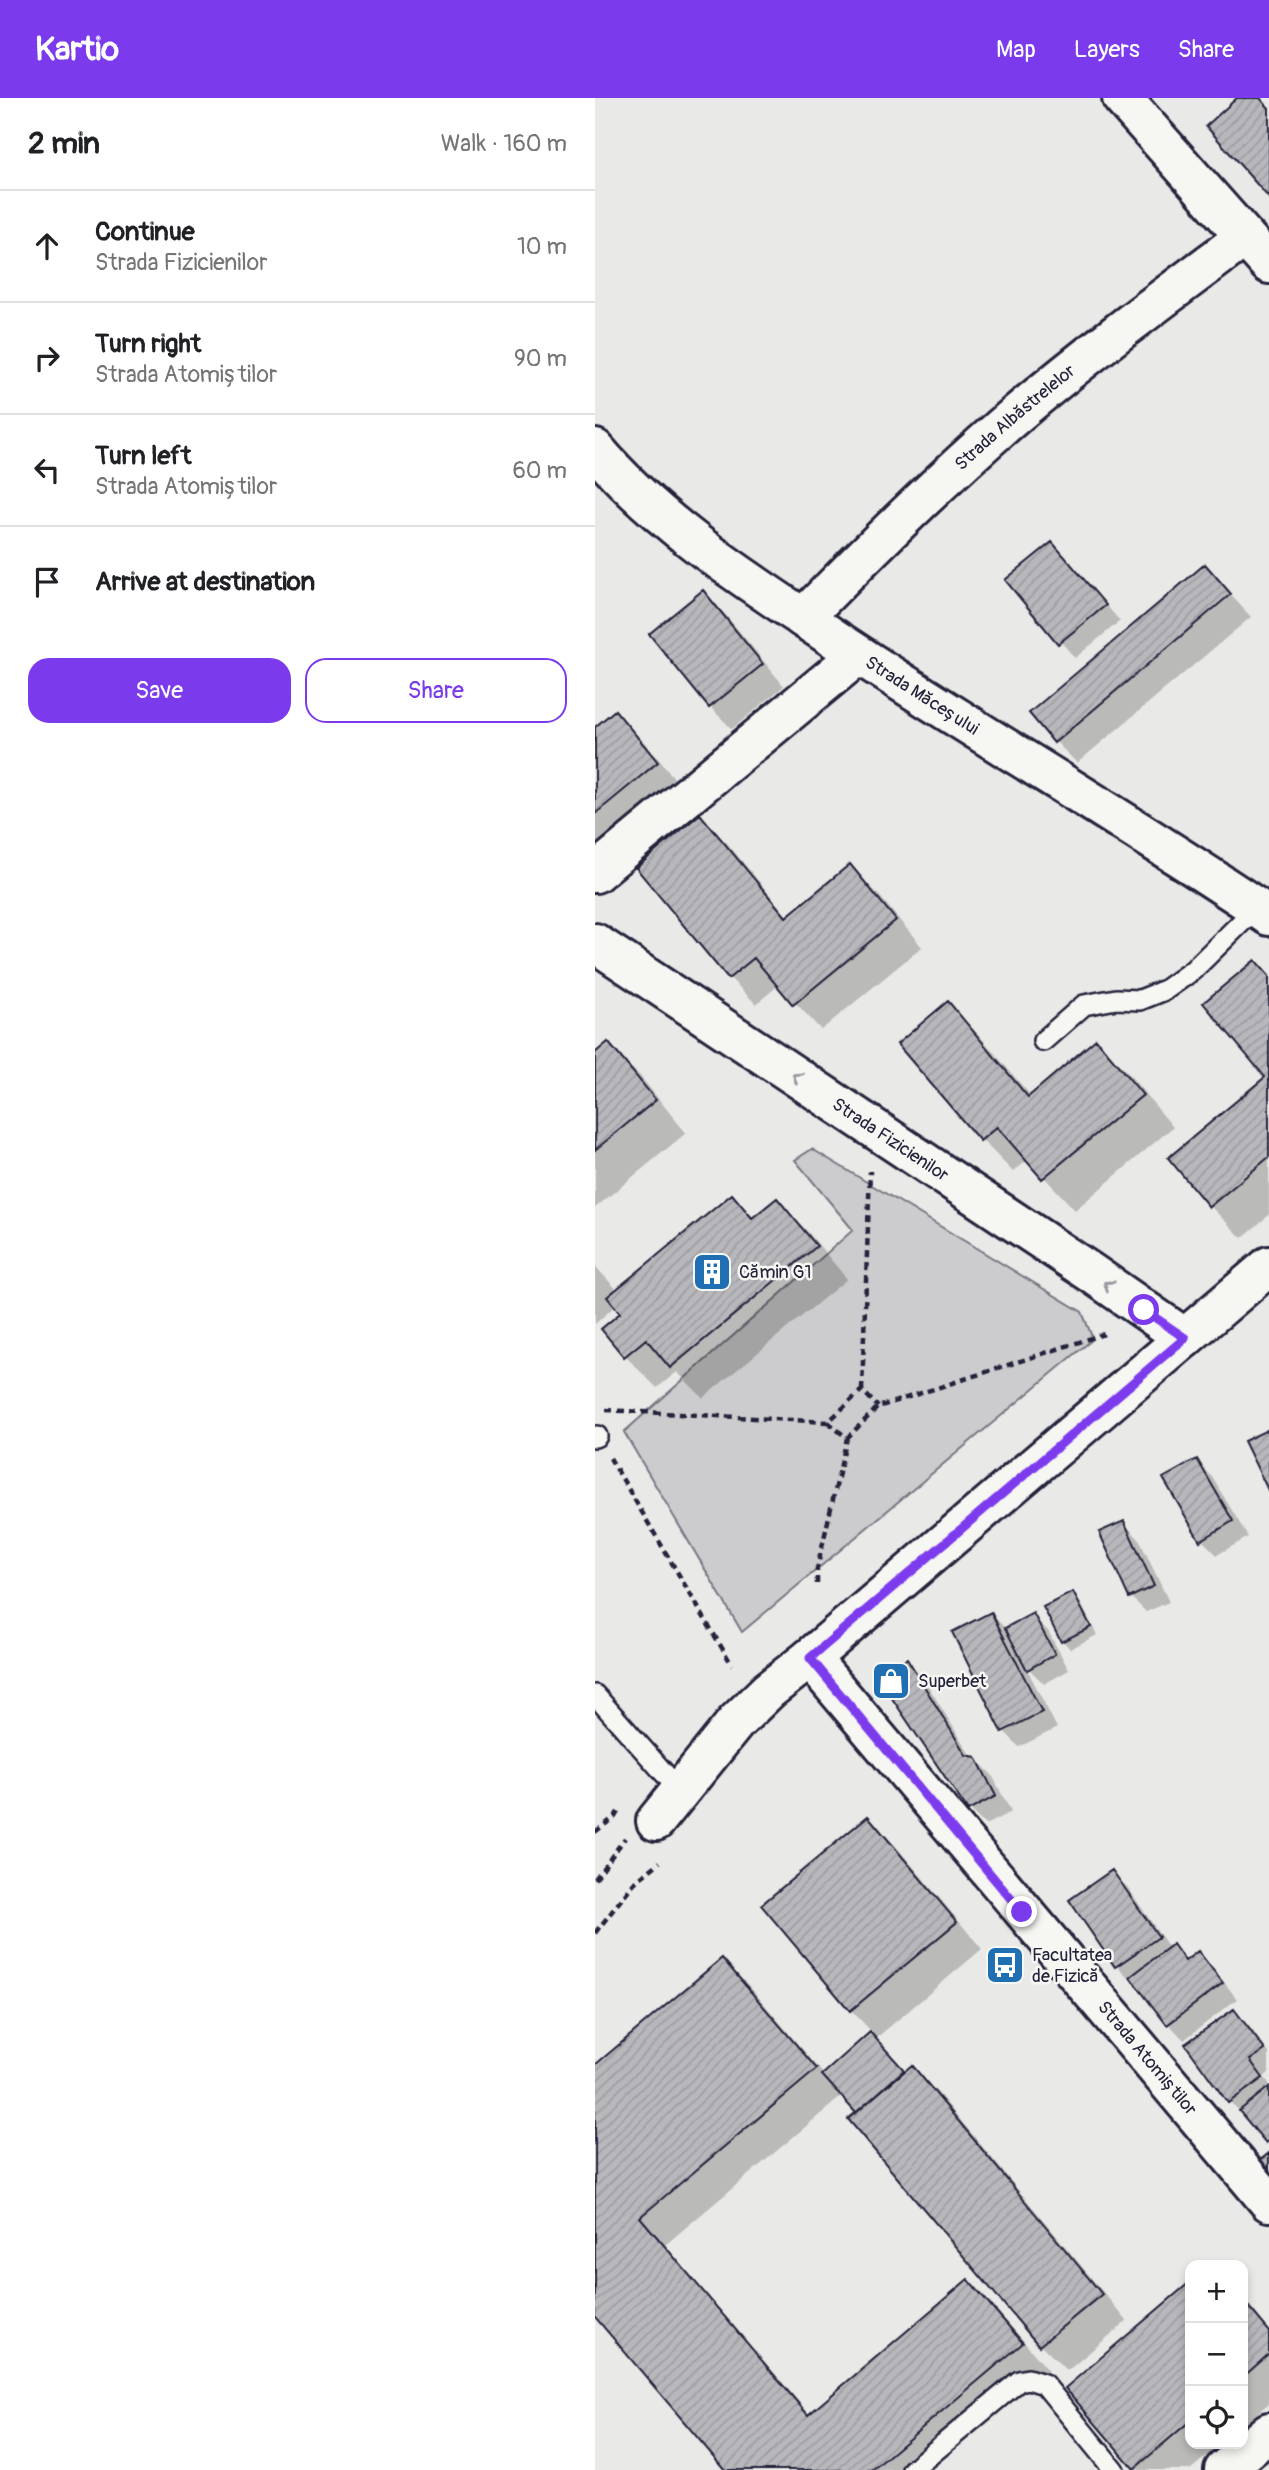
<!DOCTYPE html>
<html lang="en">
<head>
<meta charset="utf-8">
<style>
  body { margin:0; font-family:Pangolin,sans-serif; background:#f2f2f2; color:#202124 }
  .controls { position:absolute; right:21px; bottom:21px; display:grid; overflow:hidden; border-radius:14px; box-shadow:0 4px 10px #0003 }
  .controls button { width:63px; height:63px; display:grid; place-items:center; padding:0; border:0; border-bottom:2px solid #e0e0e0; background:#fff; color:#202124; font:35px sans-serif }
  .stop { position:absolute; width:21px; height:21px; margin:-16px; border:5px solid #7c3aed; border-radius:50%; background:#fff }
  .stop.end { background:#7c3aed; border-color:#fff; box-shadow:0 2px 7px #0008 }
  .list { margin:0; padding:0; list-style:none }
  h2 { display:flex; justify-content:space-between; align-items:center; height:91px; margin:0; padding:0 28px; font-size:30px }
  h2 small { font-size:23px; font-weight:400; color:#757577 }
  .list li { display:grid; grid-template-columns:46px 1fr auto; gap:21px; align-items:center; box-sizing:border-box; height:112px; padding:0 28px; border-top:2px solid #e0e0e0 }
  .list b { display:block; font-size:26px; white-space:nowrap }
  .list p { margin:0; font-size:23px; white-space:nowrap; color:#757577 }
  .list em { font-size:23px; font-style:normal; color:#757577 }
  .actions { display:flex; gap:14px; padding:21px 28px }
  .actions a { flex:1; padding:16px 0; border:2px solid #7c3aed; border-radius:21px; text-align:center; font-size:24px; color:#7c3aed }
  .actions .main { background:#7c3aed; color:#fff }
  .icon { flex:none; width:38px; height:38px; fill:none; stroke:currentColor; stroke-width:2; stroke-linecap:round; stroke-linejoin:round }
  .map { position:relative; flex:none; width:674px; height:2372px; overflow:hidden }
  header { display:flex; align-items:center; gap:42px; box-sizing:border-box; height:98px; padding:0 35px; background:#7c3aed; color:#fff }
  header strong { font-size:33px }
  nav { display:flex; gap:38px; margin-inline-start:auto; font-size:24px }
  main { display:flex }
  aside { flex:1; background:#fff }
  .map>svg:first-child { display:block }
</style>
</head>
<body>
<header>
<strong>Kartio</strong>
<nav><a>Map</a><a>Layers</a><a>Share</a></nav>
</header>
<main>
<aside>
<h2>2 min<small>Walk · 160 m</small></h2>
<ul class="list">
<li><svg class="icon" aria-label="ahead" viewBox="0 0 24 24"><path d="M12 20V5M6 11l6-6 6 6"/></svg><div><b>Continue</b><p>Strada Fizicienilor</p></div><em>10 m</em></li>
<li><svg class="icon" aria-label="right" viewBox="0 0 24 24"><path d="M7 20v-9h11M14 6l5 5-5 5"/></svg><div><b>Turn right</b><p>Strada Atomiștilor</p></div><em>90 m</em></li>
<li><svg class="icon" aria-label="left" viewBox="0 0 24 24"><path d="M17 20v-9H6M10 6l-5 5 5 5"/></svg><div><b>Turn left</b><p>Strada Atomiștilor</p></div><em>60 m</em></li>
<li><svg class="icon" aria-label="arrive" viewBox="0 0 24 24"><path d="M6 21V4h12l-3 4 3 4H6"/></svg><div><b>Arrive at destination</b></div></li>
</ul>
<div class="actions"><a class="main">Save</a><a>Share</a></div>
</aside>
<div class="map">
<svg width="674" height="2372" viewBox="0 0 674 2372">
  <defs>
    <pattern id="building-hatch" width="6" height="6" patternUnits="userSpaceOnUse" patternTransform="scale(1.75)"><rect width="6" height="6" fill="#b8b8bc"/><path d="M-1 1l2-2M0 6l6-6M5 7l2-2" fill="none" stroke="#9e9ea2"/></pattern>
  </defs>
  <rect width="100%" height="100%" fill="#e9e9e7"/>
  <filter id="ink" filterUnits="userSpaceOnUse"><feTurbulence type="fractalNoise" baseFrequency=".0143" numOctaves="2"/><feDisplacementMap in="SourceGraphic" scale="14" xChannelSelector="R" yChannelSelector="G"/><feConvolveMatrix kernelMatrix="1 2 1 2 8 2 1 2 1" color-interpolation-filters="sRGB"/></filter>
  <g filter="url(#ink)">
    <path fill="#ccccce" stroke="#777784" stroke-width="2" d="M217 1051 487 1214 498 1241 147 1534 29 1334 258 1132 200 1062Z"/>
    <path fill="#0003" d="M457 446 525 523 480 560 413 483Z
      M610 469 656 519 482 665 461 644Z
      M108 494 130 516 189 588 137 631 115 609Z
      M20 615 51 646 93 697 0 774V631Z
      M105 719 132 745 193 819 255 769 282 795 327 849 226 932 184 887 161 906 135 880 43 770Z
      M660 864 674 878V1117L647 1140 615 1108 673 980Z
      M352 905 384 937 436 998 501 943 533 975 578 1029 480 1112 433 1062 418 1074 387 1042 304 946Z
      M13 947 45 978 91 1035 0 1110V958Z
      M137 1099 159 1120 181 1102 213 1134 252 1181 108 1300 82 1274 62 1290 30 1258 8 1231 28 1215 21 1207 0 1226V1168L23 1193Z
      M601 1363 617 1379 653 1439 622 1457 607 1442Z
      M529 1425 544 1441 574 1504 551 1514 536 1499Z
      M477 1496 485 1504 502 1537 475 1551 468 1543Z
      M396 1516 411 1531 437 1517 453 1533 474 1572 449 1586 430 1567 462 1630 424 1649 409 1633 359 1535Z
      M311 1562 327 1578 377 1660 381 1661 397 1677 416 1714 390 1727 375 1712Z
      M273 1720 300 1747 387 1851 280 1941 311 1975 317 1969 343 1995 532 2223 472 2273 446 2247 255 2021 263 2015 247 1998 70 2147 215 2317 373 2183 400 2210 453 2272 335 2372H132L0 2216V1969L127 1862 154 1888 229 1977 277 1934 256 1912Z
      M517 1774 533 1790 575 1851 577 1848 592 1863 603 1855 619 1871 642 1901 589 1942 574 1926 539 1882 537 1883 522 1868Z
      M639 1913 655 1929 674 1955V1975L669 1979 674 1985V2046L651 2019 635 2004 593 1947Z
      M595 2187V2346H626L595 2372H542L473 2290Z
      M648 2200 674 2231V2305L648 2327Z"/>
    <path fill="url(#building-hatch)" stroke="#22223b" stroke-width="2" d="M642 0H665L674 10V100L611 28Z
      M457 444 511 507 463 546 410 482Z
      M610 466 636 496 459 645 434 615Z
      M108 492 168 566 114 610 54 536Z
      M20 612 63 664 0 716V629Z
      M105 716 191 819 255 766 301 822 198 907 159 860 133 881 41 770Z
      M660 862 674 878V1059L614 1109 573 1060 670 979 608 905Z
      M353 903 433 999 501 941 548 997 447 1081 402 1029 385 1043 302 946Z
      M13 944 61 1002 0 1052V955Z
      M13 944 61 1002 0 1052V955Z
      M137 1096 157 1120 182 1100 222 1148 75 1270 51 1241 29 1259 6 1231 25 1215 12 1199Z
      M674 1331V1394L649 1343Z
      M602 1361 638 1423 605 1443 568 1380Z
      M529 1423 559 1488 534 1500 504 1434Z
      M478 1494 496 1529 466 1544 448 1509Z
      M396 1514 447 1614 407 1634 357 1534Z
      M438 1515 460 1556 432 1572 410 1530Z
      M312 1560 371 1657 381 1659 401 1698 373 1713 282 1578Z
      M273 1718 362 1824 255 1913 166 1807Z
      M517 1772 564 1839 520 1869 474 1802Z
      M578 1846 590 1863 603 1853 628 1885 572 1927 535 1879Z
      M127 1860 222 1971 45 2119 213 2317 373 2181 428 2245 277 2372H130L0 2219V1967Z
      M639 1911 670 1952 655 1962 668 1980 633 2005 590 1946Z
      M275 1934 309 1972 261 2015 227 1977Z
      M317 1967 507 2196 444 2248 253 2021Z
      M674 1989V2042L671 2045 644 2013Z
      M674 2055V2075L664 2063Z
      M595 2184V2323L539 2371 470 2290Z
      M648 2202 674 2233V2256L648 2279Z"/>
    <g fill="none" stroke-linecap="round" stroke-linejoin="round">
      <defs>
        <path id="service" d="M448 943 489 907 521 901 545 902 570 892 598 872 661 810
          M0 1339 2 1338
          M0 1597 86 1694
          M317 2372 424 2283 433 2281 449 2286 519 2372"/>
        <g id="minor">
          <path d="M527 0 674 166"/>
          <path id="s1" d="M0 351C66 429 156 485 240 541 383 636 532 722 674 818"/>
          <path id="s2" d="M208 520C277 449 348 379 423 315 496 253 574 196 650 139"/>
          <path d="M0 775 263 557"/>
          <path id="s3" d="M0 845 495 1174 590 1240"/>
          <path d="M61 1723 141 1624 174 1592 215 1560"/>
        </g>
        <g id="secondary">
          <path id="s4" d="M674 1168 215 1560 674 2104"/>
          <path d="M629 2372 674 2334"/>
        </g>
      </defs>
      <use href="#service" stroke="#22223b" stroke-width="24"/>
      <use href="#minor" stroke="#22223b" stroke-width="44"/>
      <use href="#secondary" stroke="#22223b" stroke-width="44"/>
      <path stroke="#22223b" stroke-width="4.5" stroke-dasharray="7 5" stroke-linecap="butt" d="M267 1292 275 1073
        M11 1312 233 1324 267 1292 283 1309
        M233 1324 252 1340 283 1309 509 1236
        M15 1360 137 1567
        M222 1486V1471L252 1340
        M0 1734 20 1719 24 1712
        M0 1781 30 1740
        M0 1835 39 1785 65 1764"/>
      <use href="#service" stroke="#f6f6f2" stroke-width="19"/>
      <use href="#minor" stroke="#f6f6f2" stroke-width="38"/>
      <use href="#secondary" stroke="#f6f6f2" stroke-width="38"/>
    </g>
    <defs><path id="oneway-chevron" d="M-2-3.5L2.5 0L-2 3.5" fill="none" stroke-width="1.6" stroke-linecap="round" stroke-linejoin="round" transform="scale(1.75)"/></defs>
    <g stroke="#9797a0">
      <use href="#oneway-chevron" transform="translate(202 979) rotate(-146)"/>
      <use href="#oneway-chevron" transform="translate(513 1187) rotate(-145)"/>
    </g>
  </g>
  <g fill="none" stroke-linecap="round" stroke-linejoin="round" filter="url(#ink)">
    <path stroke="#7c3aed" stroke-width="9" d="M427 1814 215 1560 590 1240 549 1212"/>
  </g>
  <defs>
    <symbol id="building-square" viewBox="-11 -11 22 22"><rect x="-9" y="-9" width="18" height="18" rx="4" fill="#1f6fb2" stroke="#f6f6f2"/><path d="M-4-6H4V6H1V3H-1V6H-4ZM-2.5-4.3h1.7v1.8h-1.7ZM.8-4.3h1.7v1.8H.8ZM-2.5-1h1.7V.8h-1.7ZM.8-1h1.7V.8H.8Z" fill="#fff"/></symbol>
    <symbol id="shop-square" viewBox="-11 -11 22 22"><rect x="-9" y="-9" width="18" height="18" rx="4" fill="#1f6fb2" stroke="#f6f6f2"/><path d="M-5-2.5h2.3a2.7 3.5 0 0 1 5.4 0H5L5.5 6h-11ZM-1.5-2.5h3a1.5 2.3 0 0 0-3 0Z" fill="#fff"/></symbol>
    <symbol id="bus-square" viewBox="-11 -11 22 22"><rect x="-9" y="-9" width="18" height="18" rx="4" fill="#1f6fb2" stroke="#f6f6f2"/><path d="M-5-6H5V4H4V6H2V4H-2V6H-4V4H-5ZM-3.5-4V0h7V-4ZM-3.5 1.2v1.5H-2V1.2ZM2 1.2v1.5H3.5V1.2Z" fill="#fff"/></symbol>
  </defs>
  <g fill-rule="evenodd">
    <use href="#building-square" x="95" y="1152" width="44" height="44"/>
    <use href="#shop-square" x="274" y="1561" width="44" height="44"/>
    <use href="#bus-square" x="388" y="1845" width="44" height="44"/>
  </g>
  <g text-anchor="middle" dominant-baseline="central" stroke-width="5" stroke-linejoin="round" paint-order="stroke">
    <g font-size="18" fill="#22223b" stroke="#f6f6f2">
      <text stroke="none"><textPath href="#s2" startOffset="292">Strada Albăstrelelor</textPath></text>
      <text stroke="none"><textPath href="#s1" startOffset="411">Strada Măceșului</textPath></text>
      <text stroke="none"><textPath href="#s3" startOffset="355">Strada Fizicienilor</textPath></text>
      <text stroke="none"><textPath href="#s4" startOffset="1127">Strada Atomiștilor</textPath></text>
    </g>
    <g font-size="18" fill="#22223b" stroke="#f6f6f2" text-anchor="start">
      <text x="144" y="1174">Cămin G1</text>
      <text x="323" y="1583">Superbet</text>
      <text x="437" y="1857">Facultatea<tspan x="437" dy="21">de Fizică</tspan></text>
    </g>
  </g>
</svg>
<div class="controls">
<button>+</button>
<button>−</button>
<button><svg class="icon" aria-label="locate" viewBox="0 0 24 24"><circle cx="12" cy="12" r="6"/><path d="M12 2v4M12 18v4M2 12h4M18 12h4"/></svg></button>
</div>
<div class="stop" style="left:549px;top:1212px"></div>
<div class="stop end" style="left:427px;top:1814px"></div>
</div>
</main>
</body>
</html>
